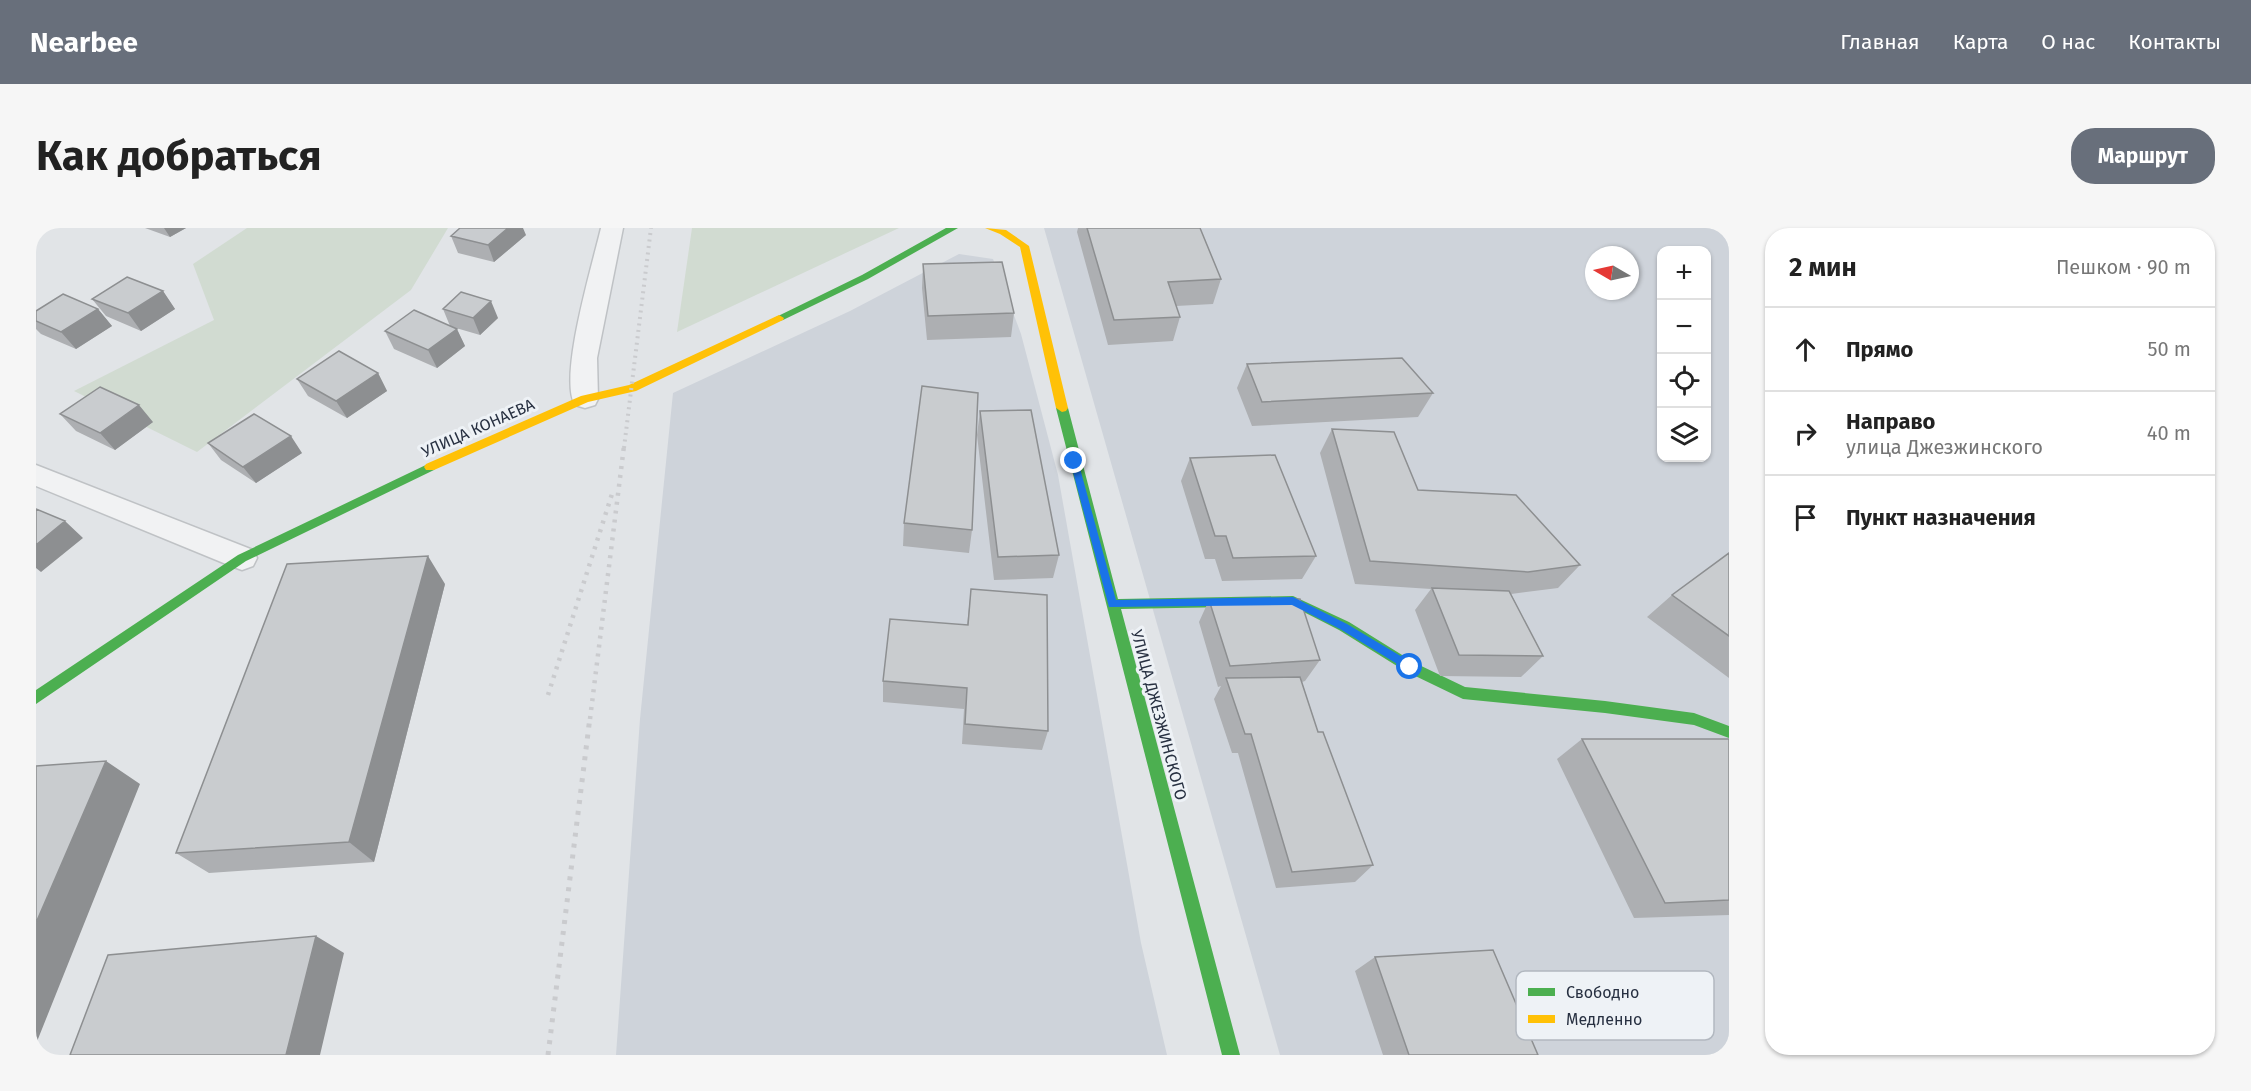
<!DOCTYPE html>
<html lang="ru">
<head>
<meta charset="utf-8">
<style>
  body { margin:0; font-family:"Fira Sans",sans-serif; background:#f6f6f6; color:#222 }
  .controls { position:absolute; right:18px; top:18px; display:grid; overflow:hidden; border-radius:12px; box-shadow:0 2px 4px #0004 }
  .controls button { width:54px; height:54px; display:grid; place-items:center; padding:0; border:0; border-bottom:2px solid #e0e0e0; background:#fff; color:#222; font:30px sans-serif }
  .compass { position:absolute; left:1549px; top:18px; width:54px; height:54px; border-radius:50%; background:#fff; box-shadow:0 2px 4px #0004; rotate:279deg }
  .stop { position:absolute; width:18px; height:18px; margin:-14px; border:4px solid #1a73e8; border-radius:50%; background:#fff }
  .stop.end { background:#1a73e8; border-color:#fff; box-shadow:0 2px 6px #0008 }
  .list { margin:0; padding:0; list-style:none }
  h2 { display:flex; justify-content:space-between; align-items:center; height:78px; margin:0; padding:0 24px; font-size:26px }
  h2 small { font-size:20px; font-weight:400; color:#767676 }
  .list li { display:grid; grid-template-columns:39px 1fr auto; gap:18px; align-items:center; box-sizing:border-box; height:84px; padding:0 24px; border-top:2px solid #e0e0e0 }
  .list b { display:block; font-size:22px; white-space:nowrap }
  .list p { margin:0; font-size:20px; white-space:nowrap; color:#767676 }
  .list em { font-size:20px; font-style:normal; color:#767676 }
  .icon { flex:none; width:33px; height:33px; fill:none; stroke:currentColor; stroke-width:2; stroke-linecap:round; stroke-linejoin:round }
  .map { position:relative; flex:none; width:1693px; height:827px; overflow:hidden; border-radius:24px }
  header { display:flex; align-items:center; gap:36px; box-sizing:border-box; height:84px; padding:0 30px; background:#686f7b; color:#fff }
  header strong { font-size:28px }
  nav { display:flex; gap:33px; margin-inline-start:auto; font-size:21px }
  .intro { display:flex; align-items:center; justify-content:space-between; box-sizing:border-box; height:144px; padding:0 36px }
  h1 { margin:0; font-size:42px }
  .button { padding:15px 27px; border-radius:24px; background:#686f7b; color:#fff; font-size:21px; font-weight:700 }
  main { display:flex; gap:36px; padding:0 36px }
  aside { flex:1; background:#fff; border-radius:24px; box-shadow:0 2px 4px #0004 }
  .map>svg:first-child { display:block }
</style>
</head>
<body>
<header>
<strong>Nearbee</strong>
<nav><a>Главная</a><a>Карта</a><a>О нас</a><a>Контакты</a></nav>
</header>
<div class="intro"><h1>Как добраться</h1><a class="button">Маршрут</a></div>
<main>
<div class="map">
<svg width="1693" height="827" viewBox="0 0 1693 827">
  <rect width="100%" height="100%" fill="#e1e4e7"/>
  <path fill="#ced3da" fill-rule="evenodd" d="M1008 0H1693V827H1244ZM1626 22H1670V230H1626ZM1558 27H1594V63H1558Z
    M923 26 957 31 985 106 1022 247 1105 715 1131 827H580L604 491 637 165 814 83Z"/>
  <path fill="#d1dbd1" d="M211 0H412L375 62 161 224 38 163 178 92 157 36Z
    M656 0H863L641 104Z"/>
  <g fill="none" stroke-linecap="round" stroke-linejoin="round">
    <defs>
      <path id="street" d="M565 0H587L561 130 562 171 559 177 549 180 539 177C522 149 557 35 565 0Z
        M0 237 217 322 221 330 217 338 206 342 195 338 0 258Z"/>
    </defs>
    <use href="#street" stroke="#bfc2c5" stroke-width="3"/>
    <use href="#street" fill="#f1f2f3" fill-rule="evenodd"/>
    <path fill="#4caf50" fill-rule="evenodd" d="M910 0H922L832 51 747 92 743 93 738 90 826 47Z
      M1026 176 1032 180 1082 371 1257 368 1313 394 1379 435 1429 459 1569 473 1658 485 1693 498V510L1658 497 1569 485 1427 471 1369 443 1303 402 1256 378 1085 381 1204 827H1186L1020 180Z
      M394 235 400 239 398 242 210 333 0 476V462L202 327Z"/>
    <path fill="#ffc107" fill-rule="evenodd" d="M949 0 970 2 993 18 1032 180 1030 183 1026 184 1020 180 984 19 964 6Z
      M743 87 748 90 747 92 600 163 552 174 398 242H390L388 239 390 236 545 168 593 157Z"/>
    <path stroke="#cacbce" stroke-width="4" stroke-dasharray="2 4.5" stroke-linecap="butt" d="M588 220 615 0"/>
    <path stroke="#cacbce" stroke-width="4.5" stroke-dasharray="3 6" stroke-linecap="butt" d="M512 467 576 266
      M554 491 588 218"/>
    <path stroke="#cacbce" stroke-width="5" stroke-dasharray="4 7" stroke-linecap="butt" d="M512 827 554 489"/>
  </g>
  <path fill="#adafb2" d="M109 0H150L134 9Z
    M1042 0H1164L1185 51 1177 76 1140 78 1144 89 1137 113 1072 117 1041 4Z
    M490 7 458 34 422 25 415 8Z
    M887 36 978 85 975 109 891 112 886 60Z
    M127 63 139 81 105 103 70 88 56 71Z
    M62 81 76 98 40 121 5 106 0 101V83Z
    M407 81 462 90 444 107 420 100 429 118 401 140 358 121 349 103 414 98Z
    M1211 136 1397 165 1382 189 1216 198 1201 160Z
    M342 145 351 163 311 190 272 168 261 151Z
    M944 183 1023 327 1017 350 958 352 941 207Z
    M24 186 117 194 79 222 40 203Z
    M1296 201 1382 262 1544 337 1522 360 1475 366 1507 428 1485 449 1404 448 1379 382 1395 361 1319 356 1284 225Z
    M172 215 266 225 220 255 185 232Z
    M1154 230 1280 328 1266 351 1186 353 1179 331H1169L1145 253Z
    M868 295 936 302 933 325 867 318Z
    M1693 325V450L1611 389 1636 367Z
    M409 356 338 634 173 645 140 625Z
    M935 361 1012 503 1006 522 926 516 928 481 847 474V453L931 397Z
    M1173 372 1284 432 1269 453 1266 454 1282 504 1337 637 1319 654 1240 660 1202 525H1196L1178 471 1185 458 1182 459 1163 394Z
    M1546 511H1693V687L1598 690 1521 531Z
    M1339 729 1502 827H1347L1319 743Z"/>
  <path fill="#8d8f91" d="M128 0H150L134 9Z
    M472 0H487L490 7 458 34 452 17Z
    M127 63 139 81 105 103 92 85Z
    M455 73 462 90 444 107 437 90Z
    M62 81 76 98 40 121 25 104Z
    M421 101 429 118 401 140 392 122Z
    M342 145 351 163 311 190 300 173Z
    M103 177 117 194 79 222 64 205Z
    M255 208 266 225 220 255 207 239Z
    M29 293 47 310 5 344 0 340V317Z
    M392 328 409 356 338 634 313 614Z
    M70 533 104 556 0 816V695Z
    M280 708 308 725 284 827H250Z"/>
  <path fill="#c9cccf" stroke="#8d8f91" stroke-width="1.5" d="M424 0H472L452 17 415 8Z
    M1051 0H1164L1185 51 1132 54 1144 89 1078 92Z
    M966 34 978 85 892 88 887 36Z
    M91 49 127 63 92 85 56 71Z
    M425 64 455 73 437 90 407 81Z
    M27 66 62 81 25 104 0 93V83Z
    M378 82 421 101 392 122 349 103Z
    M303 123 342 145 300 173 261 151Z
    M1366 130 1397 165 1226 174 1211 136Z
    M886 158 942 165 936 302 868 295Z
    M64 159 103 177 64 205 24 186Z
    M995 182 1023 327 962 329 944 183Z
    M218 186 255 208 207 239 172 215Z
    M1296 201 1358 204 1382 262 1480 267 1544 337 1492 344 1334 333Z
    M1239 227 1280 328 1197 330 1190 308H1179L1154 230Z
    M0 281 29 293 0 317Z
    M1693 325V408L1636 367Z
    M392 328 313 614 140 625 251 336Z
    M1396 360 1473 363 1507 428 1423 427Z
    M935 361 1011 367 1012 503 929 496 931 460 847 453 854 391 932 397Z
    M1264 371 1284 432 1194 438 1173 372Z
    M1264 449 1282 504H1287L1337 637 1256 644 1215 506H1209L1190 450Z
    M1546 511H1693V672L1629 675Z
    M70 533 0 695V538Z
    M280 708 250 827H34L72 727Z
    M1457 722 1502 827H1373L1339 729Z"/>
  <path fill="#1a73e8" d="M1038 230 1042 233 1080 372 1257 369 1311 396 1378 436V442H1371L1304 401 1256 377 1073 379 1034 233Z"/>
  <g text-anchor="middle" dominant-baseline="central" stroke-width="6" stroke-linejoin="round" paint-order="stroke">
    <g font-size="16" fill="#273041" stroke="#eef2f6">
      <text transform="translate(442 200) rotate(-24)">УЛИЦА КОНАЕВА</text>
      <text transform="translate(1123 487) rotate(75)">УЛИЦА ДЖЕЗЖИНСКОГО</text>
    </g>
  </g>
  <rect x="1480" y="743" width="198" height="69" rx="9" fill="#eef2f6" stroke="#b2b8c0" stroke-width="1.5"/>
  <rect x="1492" y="760" width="27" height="8" fill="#4caf50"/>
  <rect x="1492" y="787" width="27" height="8" fill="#ffc107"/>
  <g font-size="16" fill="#273041">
    <text x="1530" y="770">Свободно</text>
    <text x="1530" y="797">Медленно</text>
  </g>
</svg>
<div class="controls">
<button>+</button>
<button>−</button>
<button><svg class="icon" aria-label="locate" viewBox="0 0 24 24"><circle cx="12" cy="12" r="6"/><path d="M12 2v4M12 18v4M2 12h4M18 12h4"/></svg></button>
<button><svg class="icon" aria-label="layers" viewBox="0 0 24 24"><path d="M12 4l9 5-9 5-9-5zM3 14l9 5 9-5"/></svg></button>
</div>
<svg class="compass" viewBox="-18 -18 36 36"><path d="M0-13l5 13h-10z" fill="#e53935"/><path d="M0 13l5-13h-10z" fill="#767676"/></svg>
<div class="stop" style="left:1374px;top:439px"></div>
<div class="stop end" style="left:1038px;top:233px"></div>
</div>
<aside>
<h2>2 мин<small>Пешком · 90 m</small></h2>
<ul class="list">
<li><svg class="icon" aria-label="ahead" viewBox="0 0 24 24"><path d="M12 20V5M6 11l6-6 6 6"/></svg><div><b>Прямо</b></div><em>50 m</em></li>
<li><svg class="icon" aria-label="right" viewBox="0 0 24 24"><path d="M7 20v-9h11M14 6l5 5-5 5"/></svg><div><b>Направо</b><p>улица Джезжинского</p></div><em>40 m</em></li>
<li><svg class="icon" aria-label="arrive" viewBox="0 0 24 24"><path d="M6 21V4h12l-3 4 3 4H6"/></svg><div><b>Пункт назначения</b></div></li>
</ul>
</aside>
</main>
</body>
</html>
